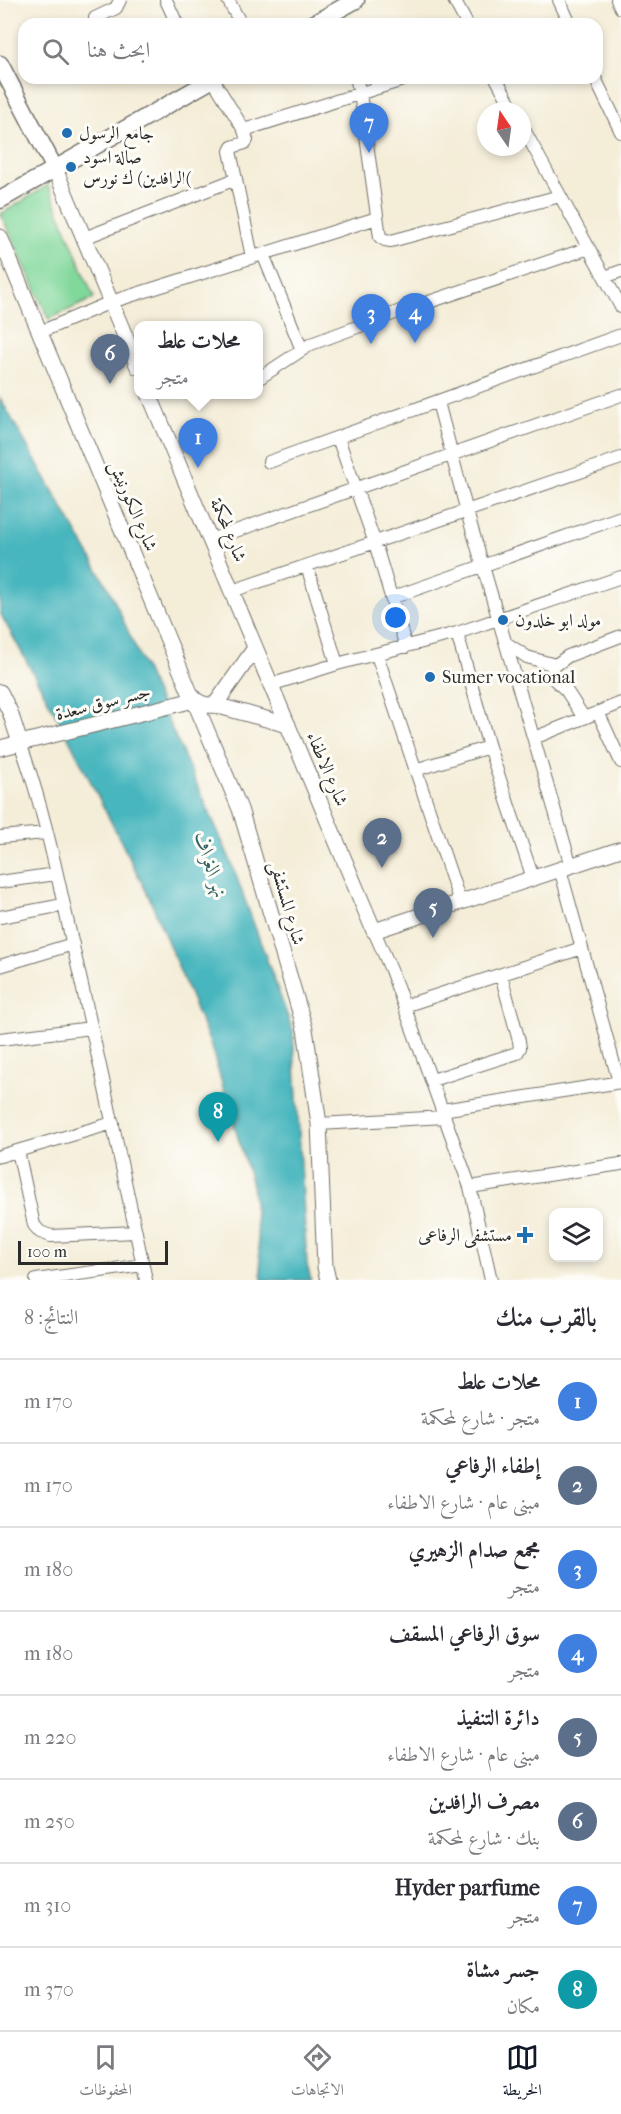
<!DOCTYPE html>
<html lang="ar">
<head>
<meta charset="utf-8">
<style>
  body { margin:0; font-family:"IM FELL French Canon",Amiri,serif; background:#f2f2f3; color:#2b2b33; direction:rtl }
  .controls { position:absolute; right:18px; bottom:18px; display:grid; overflow:hidden; border-radius:12px; box-shadow:0 3px 9px #0003 }
  .controls button { width:54px; height:54px; display:grid; place-items:center; padding:0; border:0; border-bottom:2px solid #e1e1e2; background:#fff; color:#2b2b33; font:30px sans-serif }
  .compass { position:absolute; left:477px; top:102px; width:54px; height:54px; border-radius:50%; background:#fff; box-shadow:0 3px 9px #0003; rotate:347deg }
  .scale { position:absolute; left:18px; bottom:15px; width:150px; box-sizing:border-box; padding-left:6px; border:3px solid #2b2b2b; border-top:0; font-size:16px; line-height:21px; white-space:nowrap; color:#2b2b2b; -webkit-text-stroke:4px #fdfcf7; paint-order:stroke }
  .you { position:absolute; left:396px; top:618px; width:21px; height:21px; margin:-15px; border:4px solid #fff; border-radius:50%; background:#1a73e8; box-shadow:0 0 0 9px #1a73e833 }
  .badge { display:grid; place-items:center; width:39px; height:39px; border-radius:50%; background:#111827; color:#fff; font-size:20px; font-weight:700 }
  .pin { position:absolute; translate:-50% -50px; filter:drop-shadow(0 2px 3px #0008) }
  .pin::after { content:''; position:absolute; top:32px; width:21px; height:18px; background:inherit; clip-path:polygon(0 0,100% 0,50% 100%) }
  .popup { position:absolute; left:134px; top:321px; width:129px; height:78px; box-sizing:border-box; display:grid; place-content:center; border-radius:12px; background:#fff; filter:drop-shadow(0 2px 4px #0005); font-size:20px; white-space:nowrap; color:#7c7c81 }
  .popup b { font-size:22px; color:#2b2b33 }
  .popup::after { content:''; position:absolute; left:50%; top:100%; margin-left:-12px; border:12px solid transparent; border-top-color:#fff }
  .list { margin:0; padding:0; list-style:none }
  h2 { display:flex; justify-content:space-between; align-items:center; height:78px; margin:0; padding:0 24px; font-size:26px }
  h2 small { font-size:20px; font-weight:400; color:#7c7c81 }
  .list li { display:grid; grid-template-columns:39px 1fr auto; gap:18px; align-items:center; box-sizing:border-box; height:84px; padding:0 24px; border-top:2px solid #e1e1e2 }
  .list b { display:block; font-size:22px; white-space:nowrap }
  .list p { margin:0; font-size:20px; white-space:nowrap; color:#7c7c81 }
  .list em { font-size:20px; font-style:normal; color:#7c7c81 }
  .icon { flex:none; width:33px; height:33px; fill:none; stroke:currentColor; stroke-width:2; stroke-linecap:round; stroke-linejoin:round }
  .map { position:relative; flex:none; width:621px; height:1280px; overflow:hidden; direction:ltr }
  .search { position:absolute; background:#fff; box-shadow:0 3px 9px #0003; left:18px; right:18px; top:18px; height:66px; display:flex; align-items:center; gap:15px; box-sizing:border-box; padding:0 21px; border-radius:18px; color:#7c7c81; font-size:22px }
  .sheet { height:750px; background:#fff }
  nav { display:flex; justify-content:space-around; align-items:center; box-sizing:border-box; height:84px; border-top:2px solid #e1e1e2; background:#fff; font-size:16px; color:#7c7c81 }
  nav a { display:grid; justify-items:center; gap:3px }
  nav .on { color:#111827 }
  .map>svg:first-child { display:block }
</style>
</head>
<body>
<div class="map">
<svg width="621" height="1280" viewBox="0 0 621 1280">
  <rect width="100%" height="100%" fill="#fdfcf7"/>
  <filter id="ink" filterUnits="userSpaceOnUse"><feTurbulence type="fractalNoise" baseFrequency=".0167" numOctaves="2"/><feDisplacementMap in="SourceGraphic" scale="12" xChannelSelector="R" yChannelSelector="G"/><feConvolveMatrix kernelMatrix="1 2 1 2 8 2 1 2 1" color-interpolation-filters="sRGB"/></filter>
  <filter id="wash" filterUnits="userSpaceOnUse"><feTurbulence type="fractalNoise" baseFrequency=".008" numOctaves="4" result="noise"/><feDisplacementMap in="SourceGraphic" scale="24" xChannelSelector="R" yChannelSelector="G"/><feGaussianBlur stdDeviation="1.35" result="paint"/><feColorMatrix in="noise" values="0 0 0 0 0 0 0 0 0 0 0 0 0 0 0 0 0 1.4 0 .05"/><feComposite in="paint" operator="in"/></filter>
  <g filter="url(#wash)">
    <rect width="100%" height="100%" fill="#f4edd8"/>
    <path fill="#81d89b" stroke="#568263" stroke-width="1.5" d="M48 185 94 298 49 319 1 214Z"/>
    <path fill="#46b6be" stroke="#387074" stroke-width="1.5" d="M0 398 111 593 230 859 293 1031 307 1265 311 1280H262L252 1185 210 1043 149 897 67 735 0 613Z"/>
  </g>
  <g filter="url(#ink)">
    <g fill="none" stroke-linecap="round" stroke-linejoin="round">
      <defs>
        <path id="minor" d="M166 0 177 24
          M228 0 241 24
          M454 0 467 24
          M559 0 570 24
          M617 0 621 8
          M95 18 116 8 120 0
          M212 78 244 130 247 140 245 143 232 147 230 151 252 257
          M356 78 360 93 380 237 385 240 391 241 560 196
          M496 78 514 111
          M595 78 621 132
          M522 126 621 307
          M244 130 409 78
          M84 238 236 179
          M263 254 302 350
          M605 277 621 271
          M420 305 589 248
          M40 332 111 302 377 218
          M258 379 311 344 406 309
          M438 402 467 512 571 866
          M338 438 375 543 406 647
          M269 462 621 335
          M210 540 621 395
          M307 566 337 664
          M232 591 621 458
          M391 598 621 517
          M506 643 527 657 555 665
          M377 655 460 902
          M270 685 337 664 457 633 621 577
          M598 712 621 762
          M584 718 566 690 555 680 553 674V667L568 656 621 636
          M534 738 621 703
          M20 743C45 811 59 884 75 955 100 1063 123 1171 146 1280
          M489 747 533 878
          M415 770 489 747 457 633
          M0 837 46 833
          M560 869 619 1082
          M0 882 56 874
          M0 917 63 905
          M374 931 391 970 470 1187 491 1280
          M0 966 73 944
          M404 1006 582 948
          M0 1039 92 1028
          M432 1080 517 1053 520 1048 519 1041 501 975
          M442 1110 621 1082
          M319 1124 445 1117
          M18 1151 34 1225 40 1232 51 1236 136 1232
          M0 1156 113 1123
          M470 1187 621 1164
          M36 1280 143 1265"/>
        <path id="tertiary" d="M55 169 138 367
          M0 237 191 695C197 703 205 706 215 705L288 725
          M149 394 374 931 621 849
          M0 692 10 712 20 743
          M215 705 255 648
          M0 748 194 700 240 809 305 1029 319 1124 325 1267 328 1280"/>
        <path id="secondary" d="M313 24 356 0
          M0 64 55 169
          M0 200 215 78"/>
      </defs>
      <use href="#minor" stroke="#716f68" stroke-width="14"/>
      <use href="#tertiary" stroke="#716f68" stroke-width="17"/>
      <use href="#secondary" stroke="#716f68" stroke-width="19"/>
      <use href="#minor" stroke="#fff" stroke-width="12"/>
      <use href="#tertiary" stroke="#fff" stroke-width="15"/>
      <use href="#secondary" stroke="#fff" stroke-width="16"/>
    </g>
  </g>
  <g fill="#1f6fb2" stroke="#fdfcf7" stroke-width="2">
    <circle cx="67" cy="133" r="6"/>
    <circle cx="71" cy="167" r="6"/>
    <circle cx="503" cy="620" r="6"/>
    <circle cx="430" cy="677" r="6"/>
    <path d="M522 1226h6v6h6v6h-6v6h-6v-6h-6v-6h6z"/>
  </g>
  <g text-anchor="middle" dominant-baseline="central" stroke-width="6" stroke-linejoin="round" paint-order="stroke">
    <g font-size="18" fill="#2b2b2b" stroke="#fdfcf7" text-anchor="start">
      <text x="79" y="133">جامع الرسول</text>
      <text x="83" y="157">صالة اسود<tspan x="83" dy="21">الرافدين) ك نورس(</tspan></text>
      <text x="515" y="620">مولد ابو خلدون</text>
      <text x="442" y="677">Sumer vocational</text>
      <text x="512" y="1235" text-anchor="end">مستشفی الرفاعی</text>
    </g>
    <g font-size="18" fill="#2b2b2b" stroke="#fdfcf7">
      <text transform="translate(133 506) rotate(67)">شارع الكورنيش</text>
      <text transform="translate(228 530) rotate(67)">شارع لمحكمة</text>
      <text transform="translate(103 703) rotate(-14)">جسر سوق سعدة</text>
      <text transform="translate(327 769) rotate(67)">شارع الاطفاء</text>
      <text transform="translate(287 903) rotate(74)">شارع المستشفى</text>
    </g>
    <g font-size="20" font-style="italic" fill="#366366" stroke="#fdfcf7">
      <text transform="translate(211 865) rotate(72)">نهر الغراف</text>
    </g>
  </g>
</svg>
<div class="controls">
<button><svg class="icon" aria-label="layers" viewBox="0 0 24 24"><path d="M12 4l9 5-9 5-9-5zM3 14l9 5 9-5"/></svg></button>
</div>
<svg class="compass" viewBox="-18 -18 36 36"><path d="M0-13l5 13h-10z" fill="#e53935"/><path d="M0 13l5-13h-10z" fill="#7c7c81"/></svg>
<div class="scale">100 m</div>
<div class="you"></div>
<div class="pin badge" style="left:198px;top:468px;background:#3f7fe0">1</div>
<div class="popup"><b>محلات علط</b>متجر</div>
<div class="pin badge" style="left:382px;top:868px;background:#5c6f8a">2</div>
<div class="pin badge" style="left:371px;top:344px;background:#3f7fe0">3</div>
<div class="pin badge" style="left:415px;top:343px;background:#3f7fe0">4</div>
<div class="pin badge" style="left:433px;top:938px;background:#5c6f8a">5</div>
<div class="pin badge" style="left:110px;top:384px;background:#5c6f8a">6</div>
<div class="pin badge" style="left:369px;top:153px;background:#3f7fe0">7</div>
<div class="pin badge" style="left:218px;top:1142px;background:#0f9aa8">8</div>
<div class="search"><svg class="icon" aria-label="search" viewBox="0 0 24 24"><circle cx="10" cy="10" r="6"/><path d="M15 15l6 6"/></svg>ابحث هنا</div>
</div>
<section class="sheet">
<h2>بالقرب منك<small>النتائج: 8</small></h2>
<ul class="list">
<li><span class="badge" style="background:#3f7fe0">1</span><div><b>محلات علط</b><p>متجر · شارع لمحكمة</p></div><em>170 m</em></li>
<li><span class="badge" style="background:#5c6f8a">2</span><div><b>إطفاء الرفاعي</b><p>مبنى عام · شارع الاطفاء</p></div><em>170 m</em></li>
<li><span class="badge" style="background:#3f7fe0">3</span><div><b>مجمع صدام الزهيري</b><p>متجر</p></div><em>180 m</em></li>
<li><span class="badge" style="background:#3f7fe0">4</span><div><b>سوق الرفاعي المسقف</b><p>متجر</p></div><em>180 m</em></li>
<li><span class="badge" style="background:#5c6f8a">5</span><div><b>دائرة التنفيذ</b><p>مبنى عام · شارع الاطفاء</p></div><em>220 m</em></li>
<li><span class="badge" style="background:#5c6f8a">6</span><div><b>مصرف الرافدين</b><p>بنك · شارع لمحكمة</p></div><em>250 m</em></li>
<li><span class="badge" style="background:#3f7fe0">7</span><div><b>Hyder parfume</b><p>متجر</p></div><em>310 m</em></li>
<li><span class="badge" style="background:#0f9aa8">8</span><div><b>جسر مشاة</b><p>مكان</p></div><em>370 m</em></li>
</ul>
</section>
<nav>
<a class="on"><svg class="icon" aria-label="map" viewBox="0 0 24 24"><path d="M3 6l6-2 6 2 6-2v14l-6 2-6-2-6 2zM9 4v14M15 6v14"/></svg>الخريطة</a>
<a><svg class="icon" aria-label="directions" viewBox="0 0 24 24"><path d="M12 3l9 9-9 9-9-9zM9 14v-3h6M13 9l2 2-2 2"/></svg>الاتجاهات</a>
<a><svg class="icon" aria-label="saved" viewBox="0 0 24 24"><path d="M7 4h10v16l-5-4-5 4z"/></svg>المحفوظات</a>
</nav>
</body>
</html>
